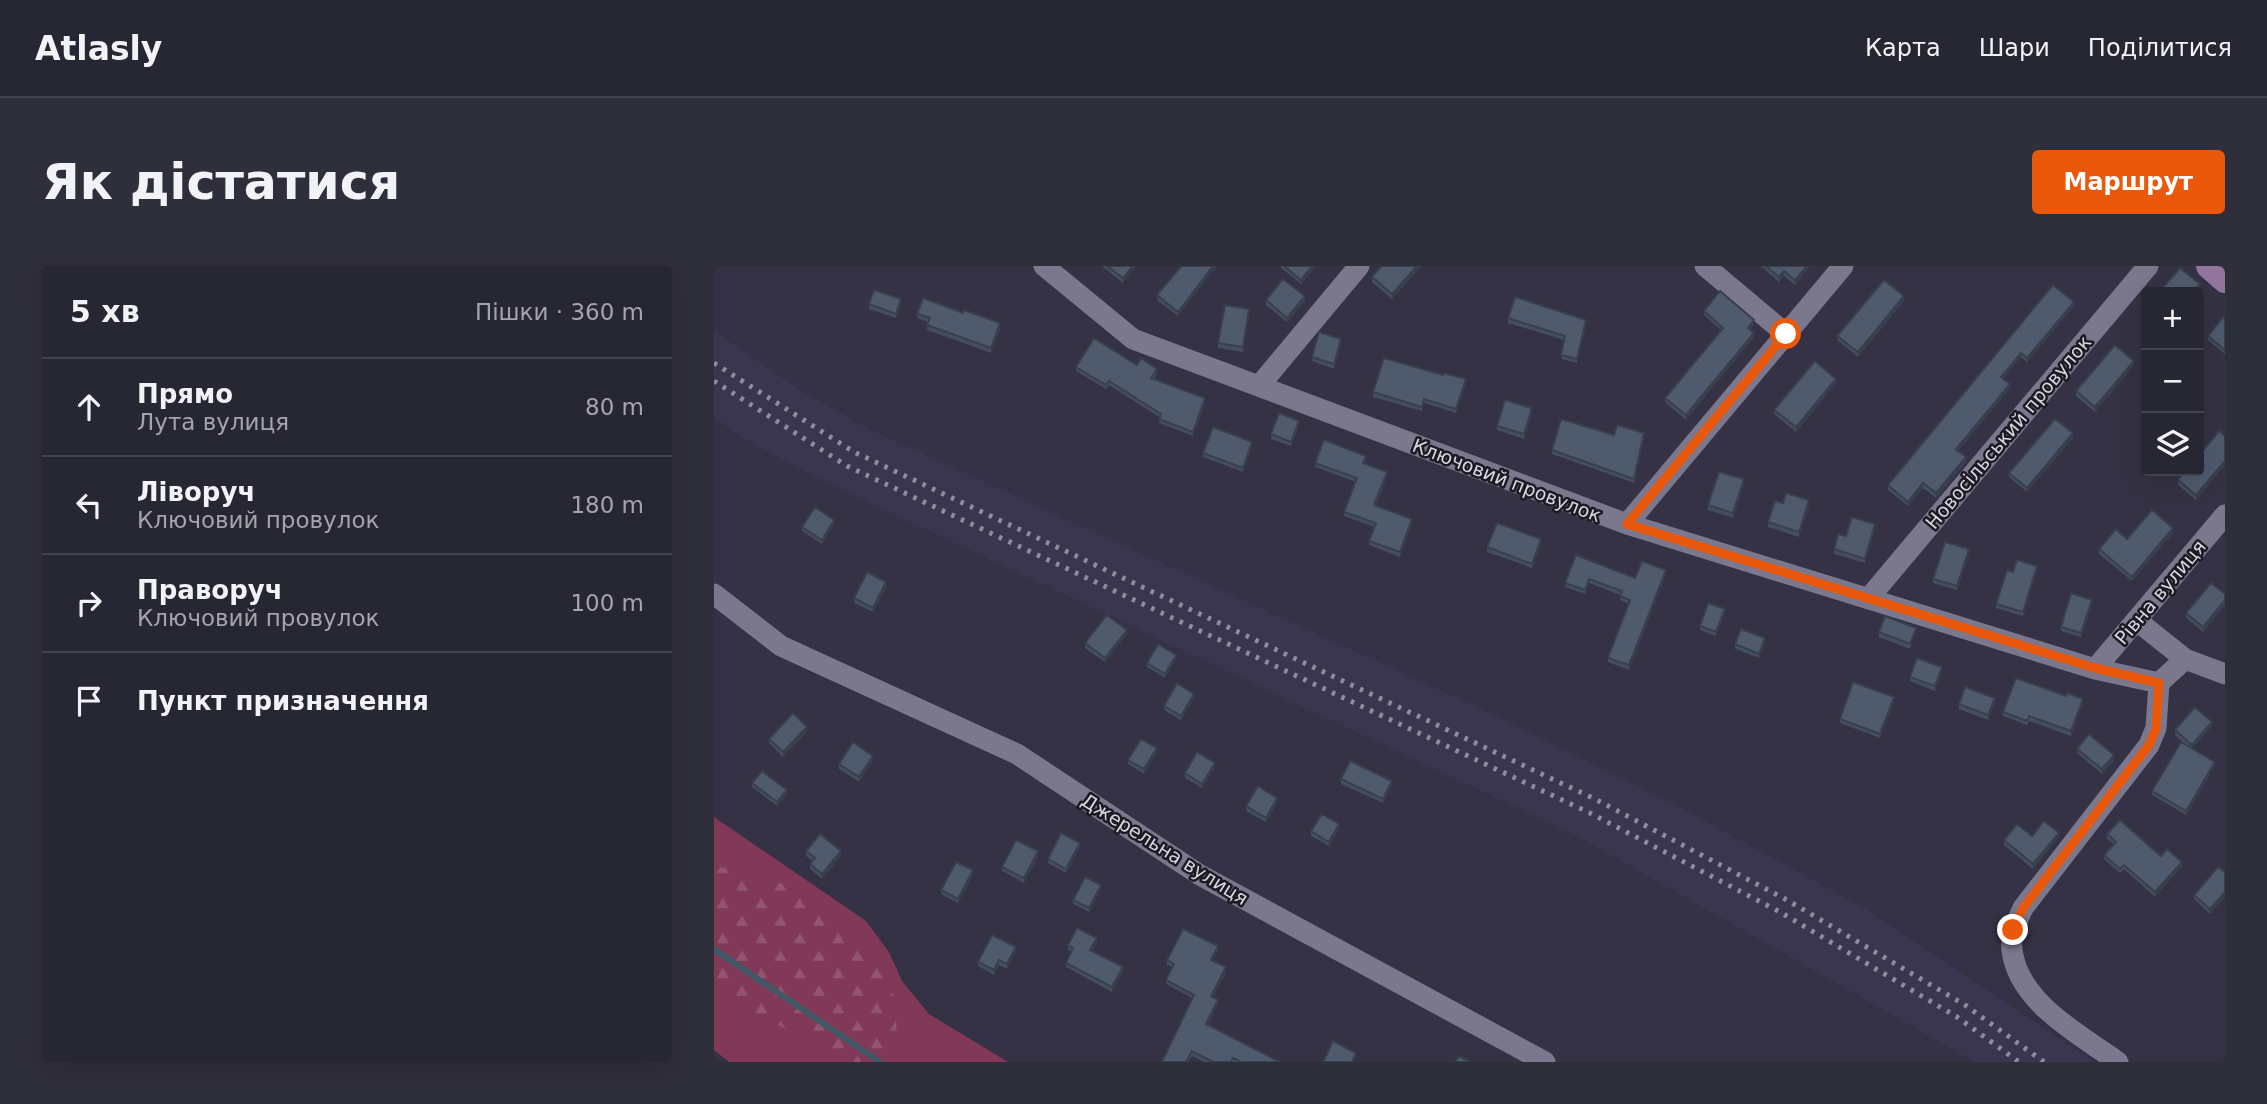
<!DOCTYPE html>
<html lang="uk">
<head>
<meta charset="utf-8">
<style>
  body { margin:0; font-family:"DejaVu Sans",sans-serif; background:#2f2e3b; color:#f1f3f6 }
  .controls { position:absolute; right:21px; top:21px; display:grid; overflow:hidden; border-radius:7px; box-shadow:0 7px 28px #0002 }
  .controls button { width:63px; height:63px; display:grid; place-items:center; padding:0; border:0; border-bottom:2px solid #43434e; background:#272633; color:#f1f3f6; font:35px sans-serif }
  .stop { position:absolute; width:21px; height:21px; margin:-16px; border:5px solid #ea580c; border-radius:50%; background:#fff }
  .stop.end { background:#ea580c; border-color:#fff; box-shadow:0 2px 7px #0008 }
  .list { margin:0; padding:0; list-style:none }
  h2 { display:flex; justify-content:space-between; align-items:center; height:91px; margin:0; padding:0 28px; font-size:30px }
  h2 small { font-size:23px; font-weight:400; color:#a4a5ac }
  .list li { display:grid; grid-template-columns:46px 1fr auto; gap:21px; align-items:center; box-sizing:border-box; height:98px; padding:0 28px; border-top:2px solid #43434e }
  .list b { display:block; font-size:26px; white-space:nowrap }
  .list p { margin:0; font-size:23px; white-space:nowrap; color:#a4a5ac }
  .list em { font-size:23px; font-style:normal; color:#a4a5ac }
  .icon { flex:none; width:38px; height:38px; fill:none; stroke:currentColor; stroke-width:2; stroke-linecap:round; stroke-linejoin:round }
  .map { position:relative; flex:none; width:1511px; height:796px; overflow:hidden; border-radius:7px }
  header { display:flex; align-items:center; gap:42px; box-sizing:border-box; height:98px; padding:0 35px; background:#272633; border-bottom:2px solid #43434e }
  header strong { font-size:33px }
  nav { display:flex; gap:38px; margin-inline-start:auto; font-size:24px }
  .intro { display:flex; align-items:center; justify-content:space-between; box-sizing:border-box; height:168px; padding:0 42px }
  h1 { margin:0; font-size:49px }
  .button { padding:18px 32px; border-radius:7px; background:#ea580c; color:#fff; font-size:24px; font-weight:700 }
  main { display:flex; gap:42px; padding:0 42px }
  aside { flex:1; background:#272633; border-radius:7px; box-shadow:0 7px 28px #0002 }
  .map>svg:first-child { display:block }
</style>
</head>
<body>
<header>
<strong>Atlasly</strong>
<nav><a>Карта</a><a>Шари</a><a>Поділитися</a></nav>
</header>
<div class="intro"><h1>Як дістатися</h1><a class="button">Маршрут</a></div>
<main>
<aside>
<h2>5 хв<small>Пішки · 360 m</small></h2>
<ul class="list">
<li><svg class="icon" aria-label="ahead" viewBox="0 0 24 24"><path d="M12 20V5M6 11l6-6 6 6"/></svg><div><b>Прямо</b><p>Лута вулиця</p></div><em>80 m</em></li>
<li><svg class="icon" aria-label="left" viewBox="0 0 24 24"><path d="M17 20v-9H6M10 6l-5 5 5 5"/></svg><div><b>Ліворуч</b><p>Ключовий провулок</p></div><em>180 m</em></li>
<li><svg class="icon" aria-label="right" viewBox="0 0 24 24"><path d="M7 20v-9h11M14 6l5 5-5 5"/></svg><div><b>Праворуч</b><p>Ключовий провулок</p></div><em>100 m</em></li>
<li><svg class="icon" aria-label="arrive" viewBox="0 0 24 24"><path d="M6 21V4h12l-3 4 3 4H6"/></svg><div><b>Пункт призначення</b></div></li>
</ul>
</aside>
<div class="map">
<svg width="1511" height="796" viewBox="0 0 1511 796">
  <defs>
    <pattern id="forest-firs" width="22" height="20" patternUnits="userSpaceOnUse" patternTransform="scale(1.75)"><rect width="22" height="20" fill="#823857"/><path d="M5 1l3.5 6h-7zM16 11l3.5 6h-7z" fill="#93546f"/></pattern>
  </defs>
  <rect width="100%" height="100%" fill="#343244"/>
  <path fill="#3a364f" d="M0 65 89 126 159 165 757 438 955 535 1152 643 1380 796H1261L867 572 107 214 25 170 0 151Z"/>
  <path fill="#823857" d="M0 551 152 655 175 686 188 715 215 748 294 796H15L0 784Z"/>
  <path fill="url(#forest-firs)" d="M0 601C82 603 208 691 178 784L160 796H131L30 740 0 720Z"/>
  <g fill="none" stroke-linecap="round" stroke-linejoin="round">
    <path stroke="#415966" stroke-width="6" d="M0 683 166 796"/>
    <path stroke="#7b788e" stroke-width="21" d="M330 0 419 73 913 258 1381 403 1445 417
      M991 0 1072 68
      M545 120 645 0
      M913 258 1129 0
      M0 328 67 380 303 488 486 609 831 796
      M1154 333 1434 0
      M1422 354 1471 393 1511 408
      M1381 403 1511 249
      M1404 796C1365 768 1304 736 1298 684 1296 669 1303 655 1309 642L1435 479 1442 462 1445 417 1471 393"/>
    <path stroke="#92749d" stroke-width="26" d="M1495 0 1511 14"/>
    <path stroke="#8f8d9b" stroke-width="2" d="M1508 0 1511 2"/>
    <path stroke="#8f8d9b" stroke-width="5" stroke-dasharray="3.5 7" stroke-linecap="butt" d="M0 97 140 186 881 533 1073 634 1251 739 1330 796
      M0 115 133 200 874 546 1066 646 1243 751 1305 796"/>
  </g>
  <path fill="#444e5e" d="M389 0H422L409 17 389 1Z
    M467 0 464 50 443 34V29Z
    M567 0H602L587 18 567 2Z
    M667 0H707L678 33 658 16V11Z
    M1047 0H1096L1081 19 1070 10 1065 16Z
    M1339 19 1360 40 1313 96 1307 91 1289 112 1296 122 1244 185 1252 196 1222 232 1209 222 1194 240 1174 224V219Z
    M552 34 591 35 573 56 552 39Z
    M1190 35 1144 91 1123 74V70Z
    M155 38H187L182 52 155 43Z
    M990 45 1040 59 1036 64 1040 71 972 154 951 136V132L1007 64 990 49Z
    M249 47 286 62 277 87 213 64 214 56 203 52V48Z
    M535 47 529 86 504 82V77Z
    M1511 49V88L1494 74V70Z
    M794 52 872 59 863 97 847 93 850 74 794 57Z
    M627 78 620 103 598 95V91Z
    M423 99 443 107 440 113 491 137 479 170 445 157V151L395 119 392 123 362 105V101Z
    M1420 99 1381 146 1362 130V125Z
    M729 109 752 117 742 147 710 137 708 145 659 131V126Z
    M1122 117 1082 166 1060 148V144Z
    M818 147 810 173 783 164V160Z
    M585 159 577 180 557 173V168Z
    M900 169 930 172 920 217 838 188V184Z
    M1511 170V199L1482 234 1464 219V214Z
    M1359 172 1313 226 1295 211V207Z
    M538 180 529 206 489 191V187Z
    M652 195 651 197 673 210 662 239 698 257 686 291 655 279V275L660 261 630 250V246L642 216 601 201V197Z
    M1030 218 1019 252 994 244V239Z
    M1069 237 1095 239 1085 271 1054 261V256Z
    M120 258 108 278 88 265V261Z
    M1161 263 1151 297 1120 288V283L1132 270Z
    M1459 267 1418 315 1385 288V283Z
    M827 278 818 302 773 286V281Z
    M1255 288 1243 324 1219 317V313Z
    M862 289 921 312 952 308 915 404 894 396V392L915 338 906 334V329L875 317 871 328 851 321V317Z
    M1323 304 1309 350 1282 342V338L1299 306Z
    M172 321 159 346 140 337V332Z
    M1511 328V339L1489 366 1472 352V347Z
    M1378 338 1367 371 1347 365V361Z
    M1011 347 1002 370 986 364V360Z
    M1165 366H1202L1196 383 1165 371Z
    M413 368 391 396 371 382V377Z
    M1051 377 1045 392 1021 383V378Z
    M462 393 451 412 433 401V397Z
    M1228 406 1221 425 1196 415V411Z
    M480 432 467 454 450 444V440Z
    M1180 436 1166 472 1126 457V453Z
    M1281 436 1274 454 1245 443V438Z
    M1369 437 1357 470 1315 455 1313 459 1289 450V446Z
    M1498 460 1478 483 1501 500 1472 549 1438 529V525L1473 480 1461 469V464Z
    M93 466 69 491 55 477V473Z
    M1363 483 1400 494 1388 508 1363 487Z
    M443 486 430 508 414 498V494Z
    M159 494 145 516 125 503V498Z
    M501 501 488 522 471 512V507Z
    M627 513 678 519 669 537 627 518Z
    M38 517 73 528 63 540 38 521Z
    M563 537 552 556 532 545V540Z
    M625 563 615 580 597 570V565Z
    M1393 568 1447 590 1468 600 1441 631 1410 603 1406 607 1390 593V589L1400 578 1393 573Z
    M1318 570 1345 571 1319 603 1290 579V574Z
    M366 581 352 607 334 597V593Z
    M92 585 127 590 108 613 96 603V598L99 595 92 590Z
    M324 590 310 617 288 605V601Z
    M1511 606 1496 648 1480 633V629Z
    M259 609 244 637 227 628V624Z
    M387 623 375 646 359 638V634Z
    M383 677 378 685 409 706 398 726 352 701V697L357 685 354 684V679Z
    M302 685 293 703 285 699 280 709 264 700V696Z
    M504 685 499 694 512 706 499 731 504 738 494 758 566 796H490L478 790 474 796H448L478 732 452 718V714L458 701 453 699V694Z"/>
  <path fill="#37404c" d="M419 0H422L409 17V12Z
    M499 0H503L464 50V46Z
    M598 0H602L587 18V14Z
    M703 0H707L678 33V28Z
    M1093 0H1096L1081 19V14Z
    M1070 5V10L1065 16V11Z
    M1486 18V23L1483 26H1479Z
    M591 30V35L573 56V52Z
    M1190 30V35L1144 91V86Z
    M187 33V38L182 52V48Z
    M1360 36V40L1313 96V92Z
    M872 54V59L863 97V93Z
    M1040 54V59L1034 66V62Z
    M286 57V62L277 87V82Z
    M1040 67V71L972 154V149Z
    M627 73V78L620 103V98Z
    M1307 87V91L1287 115V111Z
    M1420 95V99L1381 146V141Z
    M752 113V117L742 147V143Z
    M1122 113V117L1082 166V161Z
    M1296 118V122L1242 188V183Z
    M491 132V137L479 170V166Z
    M818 142V147L810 173V168Z
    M585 155V159L577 180V176Z
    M930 167V172L920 217V213Z
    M1359 167V172L1313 226V222Z
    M538 176V180L529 206V202Z
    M1252 191V196L1222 232V227Z
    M1511 195V199L1482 234V229Z
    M673 206V210L660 243V239Z
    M1030 213V218L1019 252V247Z
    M1209 217V222L1194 240V236Z
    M1095 234V239L1085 271V266Z
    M698 253V257L686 291V286Z
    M120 254V258L108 278V274Z
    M1161 258V263L1151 297V293Z
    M1459 262V267L1418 315V311Z
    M827 273V278L818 302V298Z
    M1255 283V288L1243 324V320Z
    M1323 300V304L1309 350V346Z
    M952 304V308L915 404V399Z
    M172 316V321L159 346V342Z
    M1378 334V338L1367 371V367Z
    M1511 334V339L1489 366V361Z
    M1011 343V347L1002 370V366Z
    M1202 362V366L1196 383V378Z
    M413 364V368L391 396V392Z
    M1051 372V377L1045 392V388Z
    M462 389V393L451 412V408Z
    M1228 401V406L1221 425V420Z
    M480 428V432L467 454V450Z
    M1180 431V436L1166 472V468Z
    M1281 432V436L1274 454V449Z
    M1369 433V437L1357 470V465Z
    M1498 456V460L1478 483V479Z
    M93 461V466L69 491V486Z
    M443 482V486L430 508V503Z
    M1400 489V494L1388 508V503Z
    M159 490V494L145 516V511Z
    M1501 496V500L1472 549V545Z
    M501 497V501L488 522V518Z
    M678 515V519L669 537V533Z
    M73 524V528L63 540V536Z
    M563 532V537L552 556V552Z
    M625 558V563L615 580V576Z
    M1345 567V571L1319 603V598Z
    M366 577V581L352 607V603Z
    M127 585V590L108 613V608Z
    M324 585V590L310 617V612Z
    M1468 596V600L1441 631V626Z
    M259 604V609L244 637V633Z
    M387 619V623L375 646V642Z
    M1511 626V631L1496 648V643Z
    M383 672V677L376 689V684Z
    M504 680V685L497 698V694Z
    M302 681V685L293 703V698Z
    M285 694V699L280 709V704Z
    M409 701V706L398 726V721Z
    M512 701V706L497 735V730Z
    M504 734V738L492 762V758Z"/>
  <path fill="#4f5b6d" stroke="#37404c" stroke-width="2" d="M393 0H419L409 12Z
    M467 0H499L464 46 443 29Z
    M570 0H598L587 14Z
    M667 0H703L678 28 658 11Z
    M1052 0H1093L1081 14 1070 5 1065 11Z
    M1466 2 1486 18 1479 26H1445Z
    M569 13 591 30 573 52 552 34Z
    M1170 14 1190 30 1144 86 1123 70Z
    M1339 19 1360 36 1313 92 1307 87 1287 111 1296 118 1242 183 1252 191 1222 227 1209 217 1194 236 1174 219Z
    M160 24 187 33 182 48 155 38Z
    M1006 25 1040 54 1034 62 1040 67 972 149 951 132 1009 62 990 45Z
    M801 31 872 54 863 93 847 89 851 70 794 52Z
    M209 32 249 47 250 44 286 57 277 82 213 59 216 52 203 48Z
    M511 39 535 43 529 81 504 77Z
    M1511 49V84L1494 70Z
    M605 66 627 73 620 98 598 91Z
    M380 72 423 99 427 92 443 103 437 112 491 132 479 166 445 153 447 148 395 115 392 119 362 101Z
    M1401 79 1420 95 1381 141 1362 125Z
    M670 92 729 109 730 107 752 113 742 143 710 133 708 141 659 126Z
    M1101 95 1122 113 1082 161 1060 144Z
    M791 134 818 142 810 168 783 160Z
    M565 147 585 155 577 176 557 168Z
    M847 153 900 169 903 159 930 167 920 213 838 184Z
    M1341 153 1359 167 1313 222 1295 207Z
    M499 161 538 176 529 202 489 187Z
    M1505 165 1511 170V195L1482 229 1464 214 1471 205H1485V189Z
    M610 174 652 190 649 197 673 206 660 239 698 253 686 286 655 275 662 257 630 246 643 212 601 197Z
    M1005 206 1030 213 1019 247 994 239Z
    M1072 227 1095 234 1085 266 1054 256 1061 235 1069 237Z
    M101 241 120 254 108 274 88 261Z
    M1438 244 1459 262 1418 311 1385 283 1402 263 1413 273Z
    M1138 251 1161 258 1151 293 1120 283 1124 268 1132 270Z
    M783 257 827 273 818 298 773 281Z
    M1231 276 1255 283 1243 320 1219 313Z
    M862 289 921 312 928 295 952 304 915 399 894 392 916 334 906 330 908 325 875 313 871 324 851 317Z
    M1303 294 1323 300 1309 346 1282 338 1293 304 1299 306Z
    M153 306 172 316 159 342 140 332Z
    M1497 317 1511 328V334L1489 361 1472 347Z
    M1357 327 1378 334 1367 367 1347 361Z
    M994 337 1011 343 1002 366 986 360Z
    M393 349 413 364 391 392 371 377Z
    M1171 350 1202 362 1196 378 1165 366Z
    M1027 363 1051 372 1045 388 1021 378Z
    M444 378 462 389 451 408 433 397Z
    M1203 392 1228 401 1221 420 1196 411Z
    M1302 412 1352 430 1353 427 1369 433 1357 465 1315 450 1313 455 1289 446Z
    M1139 416 1180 431 1166 468 1126 453Z
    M463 417 480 428 467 450 450 440Z
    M1251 421 1281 432 1274 449 1245 438Z
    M1481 441 1498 456 1478 479 1461 464Z
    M79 447 93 461 69 486 55 473Z
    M1375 468 1400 489 1388 503 1363 483Z
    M427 473 443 482 430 503 414 494Z
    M139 476 159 490 145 511 125 498Z
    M1467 476 1501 496 1472 545 1438 525Z
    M483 486 501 497 488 518 471 507Z
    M636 495 678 515 669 533 627 513Z
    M48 505 73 524 63 536 38 517Z
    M544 520 563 532 552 552 532 540Z
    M608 548 625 558 615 576 597 565Z
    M1406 554 1447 590 1453 583 1468 596 1441 626 1410 599 1406 603 1390 589 1402 576 1393 568Z
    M1330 555 1345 567 1319 598 1290 574 1303 558 1318 570Z
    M347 567 366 577 352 603 334 593Z
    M106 568 127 585 108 608 96 598 101 592 92 585Z
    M302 574 324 585 310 612 288 601Z
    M242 596 259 604 244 633 227 624Z
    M1504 601 1511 606V626L1496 643 1480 629Z
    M371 611 387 619 375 642 359 634Z
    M363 662 383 672 376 684 409 701 398 721 352 697 359 682 354 679Z
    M469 663 504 680 497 694 512 701 497 730 504 734 492 758 566 796H527L519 792 517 796H499L478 785 472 796H448L480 729 452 714 460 698 453 694Z
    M278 669 302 681 293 698 285 694 280 704 264 696Z
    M619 775 642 787 638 796H609Z
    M745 790 756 796H741Z"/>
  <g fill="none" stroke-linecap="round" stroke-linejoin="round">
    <path stroke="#ea580c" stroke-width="9" d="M1072 68 913 258 1381 402 1445 417 1442 463 1435 479 1309 642 1299 664"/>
  </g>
  <g text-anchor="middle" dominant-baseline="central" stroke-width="5" stroke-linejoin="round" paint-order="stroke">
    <g font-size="19" fill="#d8d6e2" stroke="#1c1b23">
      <text transform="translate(1294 166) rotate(-50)">Новосільський провулок</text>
      <text transform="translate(793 214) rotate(21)">Ключовий провулок</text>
      <text transform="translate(1446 326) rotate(-50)">Рівна вулиця</text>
      <text transform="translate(451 583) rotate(32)">Джерельна вулиця</text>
    </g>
  </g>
</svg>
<div class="controls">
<button>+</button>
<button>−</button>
<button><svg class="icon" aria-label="layers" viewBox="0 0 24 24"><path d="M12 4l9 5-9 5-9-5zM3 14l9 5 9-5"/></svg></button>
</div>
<div class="stop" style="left:1072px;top:68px"></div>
<div class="stop end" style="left:1299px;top:664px"></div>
</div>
</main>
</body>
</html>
